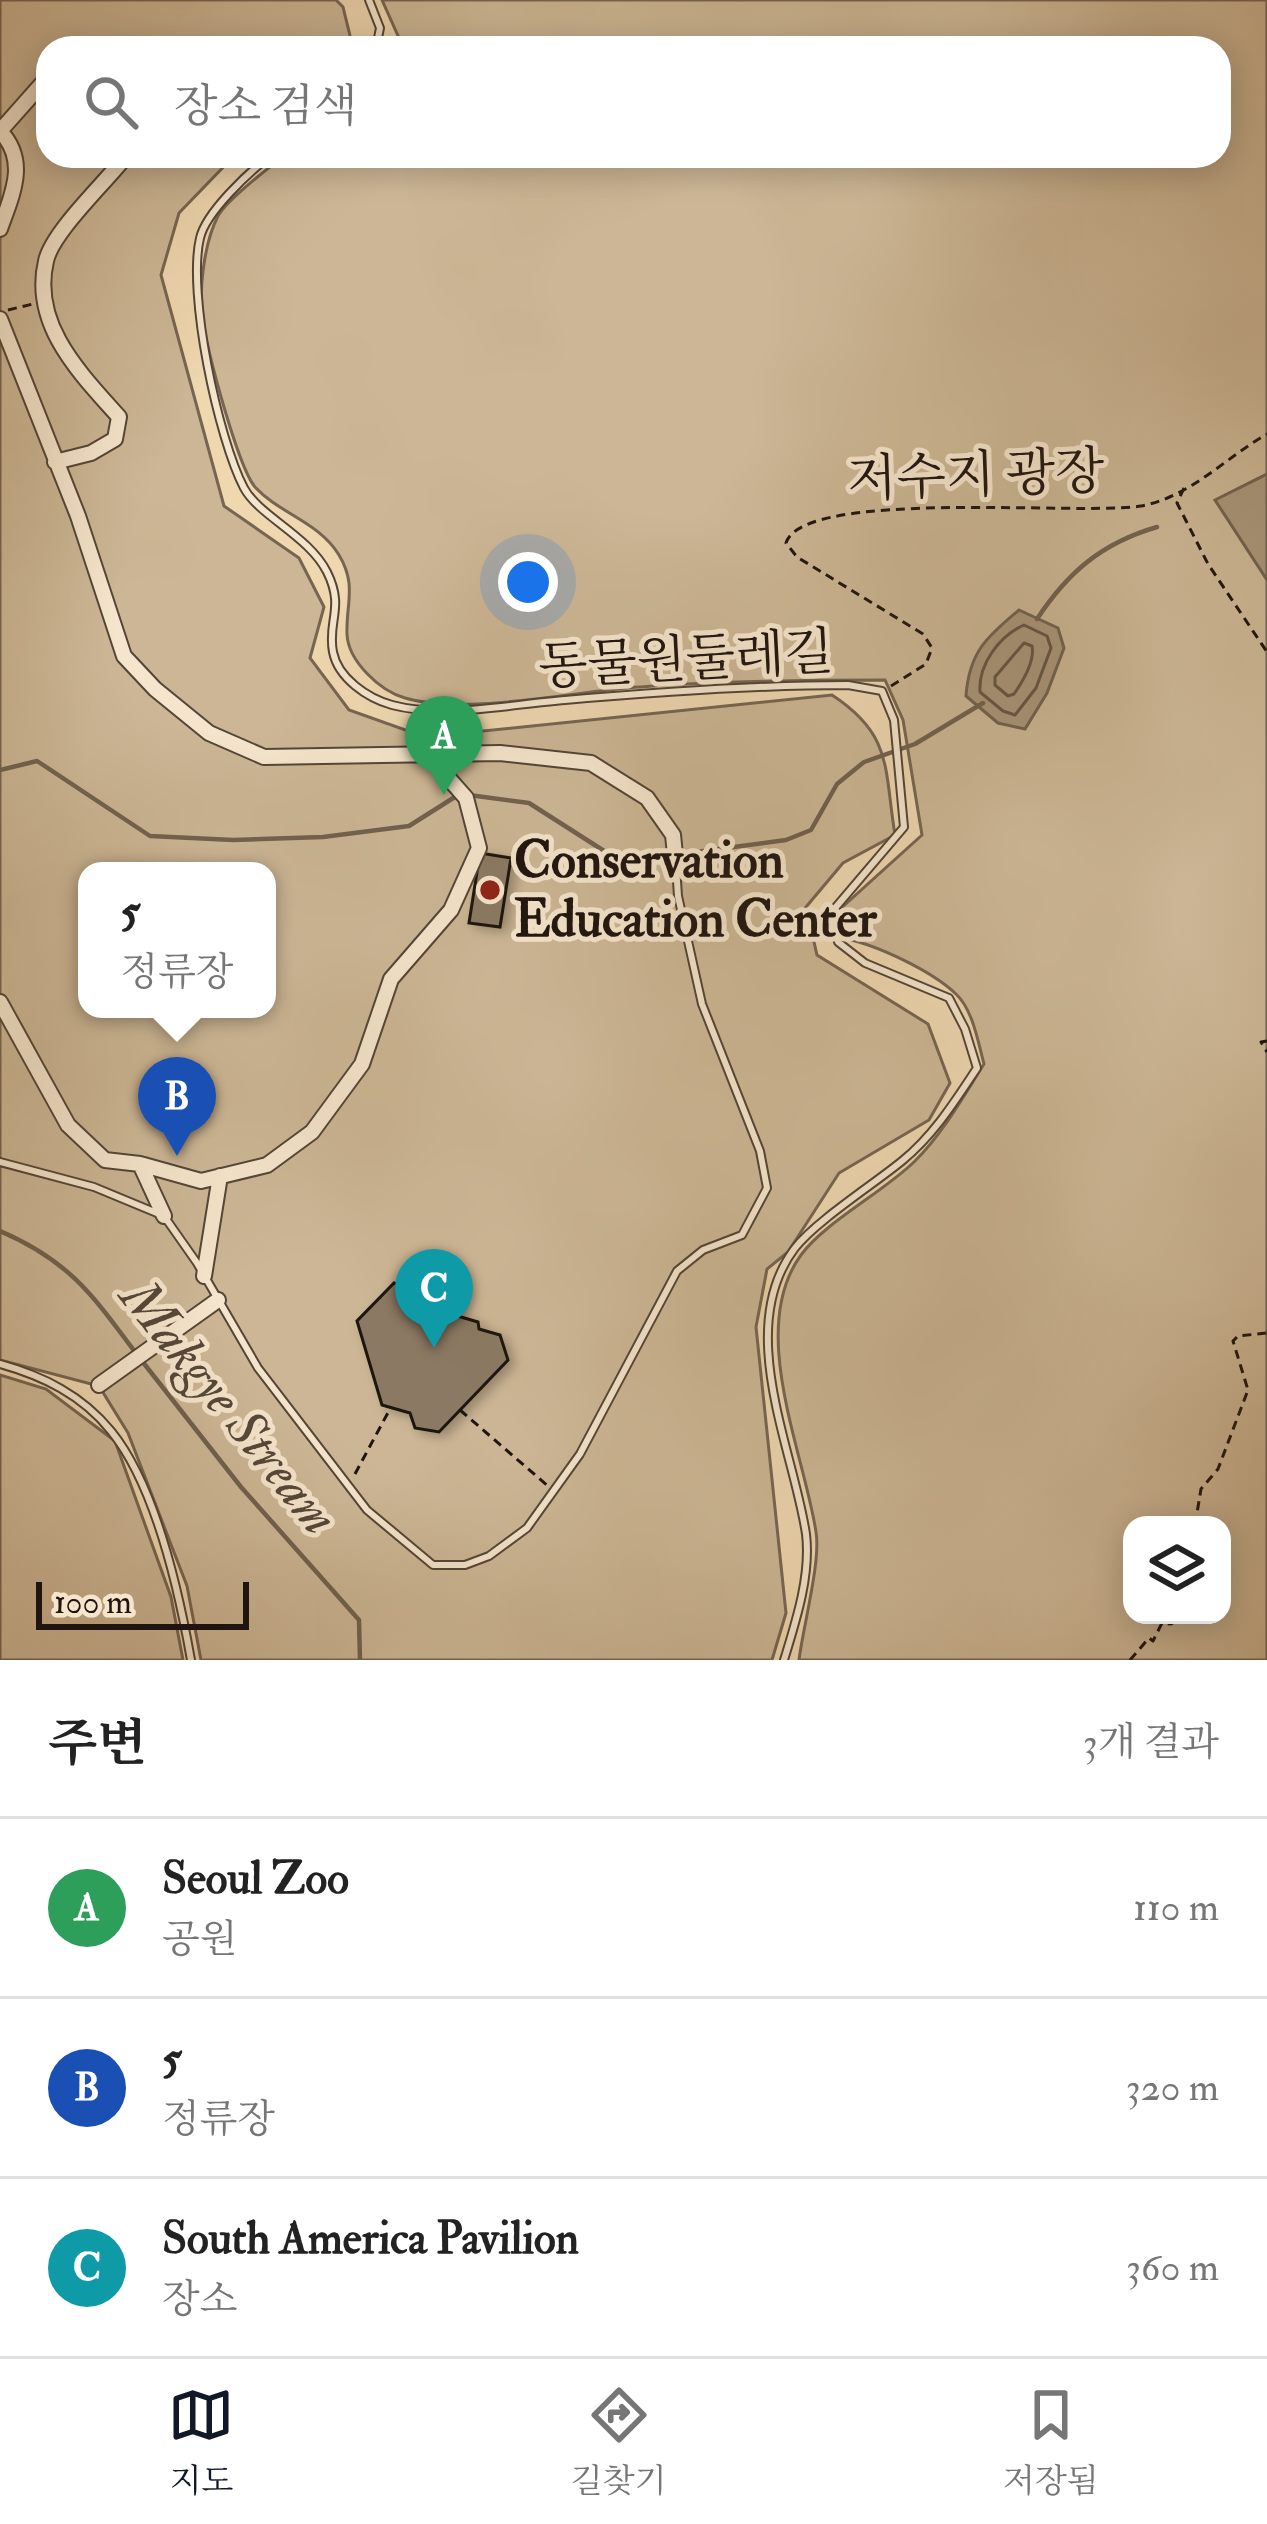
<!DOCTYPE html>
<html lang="ko">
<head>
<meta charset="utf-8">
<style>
  body { margin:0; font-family:"IM FELL Double Pica","Noto Serif KR",serif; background:#f2f2f2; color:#222 }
  .controls { position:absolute; right:36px; bottom:36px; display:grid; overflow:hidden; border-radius:24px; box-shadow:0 6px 30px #0003 }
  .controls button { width:108px; height:108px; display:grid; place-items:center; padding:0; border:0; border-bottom:3px solid #e0e0e0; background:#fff; color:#222; font:60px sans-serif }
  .scale { position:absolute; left:36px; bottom:30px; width:213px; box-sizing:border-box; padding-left:12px; border:6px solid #1f140f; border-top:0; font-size:33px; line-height:42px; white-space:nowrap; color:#1f140f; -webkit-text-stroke:9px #f5e5cc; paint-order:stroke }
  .you { position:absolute; left:528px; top:582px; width:42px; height:42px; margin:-30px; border:9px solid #fff; border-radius:50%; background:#1a73e8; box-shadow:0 0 0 18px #1a73e833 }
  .badge { display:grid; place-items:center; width:78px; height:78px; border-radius:50%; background:#111827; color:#fff; font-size:39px; font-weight:700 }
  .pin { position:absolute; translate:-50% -99px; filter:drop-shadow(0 3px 6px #0008) }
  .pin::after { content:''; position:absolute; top:63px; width:42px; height:36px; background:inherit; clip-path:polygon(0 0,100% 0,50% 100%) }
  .popup { position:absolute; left:78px; top:862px; width:198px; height:156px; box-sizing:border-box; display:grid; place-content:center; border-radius:24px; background:#fff; filter:drop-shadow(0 3px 9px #0005); font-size:39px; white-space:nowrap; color:#767676 }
  .popup b { font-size:45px; color:#222 }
  .popup::after { content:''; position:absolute; left:50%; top:100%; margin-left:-24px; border:24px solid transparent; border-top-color:#fff }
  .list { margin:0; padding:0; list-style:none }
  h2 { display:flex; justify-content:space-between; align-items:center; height:156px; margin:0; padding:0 48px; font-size:51px }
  h2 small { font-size:39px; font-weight:400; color:#767676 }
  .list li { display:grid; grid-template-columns:78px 1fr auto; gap:36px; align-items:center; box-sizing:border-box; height:180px; padding:0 48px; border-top:3px solid #e0e0e0 }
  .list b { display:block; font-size:45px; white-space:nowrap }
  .list p { margin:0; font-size:39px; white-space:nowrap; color:#767676 }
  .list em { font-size:39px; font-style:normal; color:#767676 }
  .icon { flex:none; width:66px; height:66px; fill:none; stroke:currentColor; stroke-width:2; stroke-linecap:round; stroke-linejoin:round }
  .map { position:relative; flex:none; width:1267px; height:1660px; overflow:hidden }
  .search { position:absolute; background:#fff; box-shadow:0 6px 30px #0003; left:36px; right:36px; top:36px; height:132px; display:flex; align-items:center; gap:30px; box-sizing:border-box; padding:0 42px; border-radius:36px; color:#767676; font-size:45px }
  .sheet { height:696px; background:#fff }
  nav { display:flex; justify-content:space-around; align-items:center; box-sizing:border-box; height:168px; border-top:3px solid #e0e0e0; background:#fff; font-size:33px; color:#767676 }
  nav a { display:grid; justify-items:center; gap:6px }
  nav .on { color:#111827 }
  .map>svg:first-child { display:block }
</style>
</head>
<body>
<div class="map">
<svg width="1267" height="1660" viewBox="0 0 1267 1660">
  <defs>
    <filter id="shadow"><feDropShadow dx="6" dy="4" stdDeviation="6" flood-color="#0004"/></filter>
  </defs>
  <rect width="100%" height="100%" fill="#efd7b0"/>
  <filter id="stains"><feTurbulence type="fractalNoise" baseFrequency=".00167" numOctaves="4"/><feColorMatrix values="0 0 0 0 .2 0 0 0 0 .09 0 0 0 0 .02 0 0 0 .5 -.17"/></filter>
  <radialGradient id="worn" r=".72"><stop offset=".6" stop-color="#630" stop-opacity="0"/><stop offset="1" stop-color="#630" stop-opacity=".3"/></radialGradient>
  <path fill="#ccb695" stroke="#766552" stroke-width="3" fill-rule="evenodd" d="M0 0H336L343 7 353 48H48V156H234L179 213 161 275 224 506 299 558 324 607 310 658 349 710 425 737 832 695C893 735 884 768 895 835L843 863 806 907 817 955 928 1024 950 1083 929 1120 839 1173 788 1252 767 1269 756 1327 786 1613 772 1660H201L187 1586 128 1433 99 1386 0 1360ZM87 871H267V1009H87Z
    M382 0H1267V1660H799C803 1627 821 1561 816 1532 804 1452 747 1329 801 1255 825 1222 885 1191 915 1161 943 1133 963 1097 984 1064 978 1042 973 1010 956 994 932 971 877 945 846 939L838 911 922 835 903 720 885 680C803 680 721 681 640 687 574 691 465 716 405 698 380 691 348 661 347 634 346 603 357 585 339 555 319 522 280 514 255 487 238 467 201 333 201 305 201 278 205 241 218 216 227 200 269 167 285 156H1219V48H396L399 38ZM1132 1525H1222V1615H1132Z
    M0 1375 46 1389 115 1441 171 1597 183 1660H0Z"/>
  <path fill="#a89579" stroke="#71614f" stroke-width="3" d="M1267 474V580L1215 500Z
    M1019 610 1058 628 1064 648 1047 693 1025 729 998 723 966 696C969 653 986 637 1019 610Z"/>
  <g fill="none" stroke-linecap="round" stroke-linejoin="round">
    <path stroke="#645444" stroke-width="3" d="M1024 625 1047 636 1051 648 1036 688 1015 715 1003 711 980 692C978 665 999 636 1024 625Z
      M1024 643 1032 646C1035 661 1023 681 1014 694L1008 696 995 685V677Z"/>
    <path stroke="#71614f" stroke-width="4.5" d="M1037 619C1068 572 1102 543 1157 527
      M0 770 37 761 150 836 233 840 323 837 409 826 458 795
      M469 795 529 803 612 856 669 855
      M681 854 786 840 811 830 837 784 864 762 915 744 983 703
      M0 1231C68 1260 92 1294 135 1352
      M142 1361 241 1487 359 1620 360 1660"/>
  </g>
  <path fill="#8b7963" stroke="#1f140f" stroke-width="3" filter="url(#shadow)" d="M480 853 511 858 500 927 469 923Z
    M394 1283 417 1290 420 1305 478 1322 479 1329 500 1335 508 1360 439 1432 415 1428 410 1413 382 1405 357 1321Z"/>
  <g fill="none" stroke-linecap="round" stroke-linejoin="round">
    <defs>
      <path id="lane" d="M369 0 380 28 376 48
        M270 156C249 172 206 212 200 238 187 293 218 438 244 488 259 516 309 536 327 572 345 608 327 621 333 652 338 678 367 698 392 705 445 719 511 704 565 700 658 692 754 685 848 685L882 691 894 720 904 827 830 914 838 942 865 963 949 998 965 1029 977 1068C955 1101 934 1135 902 1161 874 1184 816 1221 795 1248 734 1328 793 1448 806 1534 811 1575 796 1621 784 1660
        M0 1162 94 1187 164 1216 197 1263 258 1368 367 1510 433 1565H465L489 1556 527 1528 580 1454 677 1271 703 1250 742 1235 767 1188 760 1151 702 1004 678 896 676 866
        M0 1364C43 1376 82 1395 111 1431 155 1485 179 1592 191 1660"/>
      <path id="street" d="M91 48H93
        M0 229C12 195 29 161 0 131L48 77
        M0 319 78 516 124 656 155 689 209 733 264 757 500 753 591 763 647 798 673 835 676 864
        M55 462 91 453 115 439 119 417C80 373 31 325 46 261 52 232 107 181 126 156
        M0 1002 68 1125 105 1160 140 1164 164 1216
        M140 1164 201 1181 267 1165 312 1132 362 1064 391 979 451 910 479 848 466 798 429 756
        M204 1276 220 1176
        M99 1385 218 1300"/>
    </defs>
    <use href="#lane" stroke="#534537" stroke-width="10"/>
    <use href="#street" stroke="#534537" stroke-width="18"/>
    <path stroke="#1f140f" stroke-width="3" stroke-dasharray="9 6" stroke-linecap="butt" d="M8 310 33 304
      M1184 488 1177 503 1208 564 1267 652
      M891 686 926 664 932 648 923 634 797 557 786 543C803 488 1082 516 1141 506 1190 497 1225 458 1267 434
      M1267 1041 1261 1042 1267 1052
      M460 1410 548 1486
      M355 1474 391 1407
      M1195 1525 1201 1489 1218 1469 1248 1390 1233 1341 1238 1336 1267 1333
      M1130 1660 1149 1638 1153 1641 1162 1623 1171 1624 1187 1615"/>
    <use href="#lane" stroke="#f5e5cc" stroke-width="6"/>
    <use href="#street" stroke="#f5e5cc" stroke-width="14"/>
  </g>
  <circle fill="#8f2418" stroke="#f5e5cc" stroke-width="4.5" cx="490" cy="890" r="12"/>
  <g text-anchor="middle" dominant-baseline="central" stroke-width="10" stroke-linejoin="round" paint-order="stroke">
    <g font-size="51" fill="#1f140f" stroke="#f5e5cc">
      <text transform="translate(976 476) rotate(-2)">저수지 광장</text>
      <text transform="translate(686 660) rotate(-3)">동물원둘레길</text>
    </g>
    <g font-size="51" font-weight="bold" fill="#1f140f" stroke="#f5e5cc" text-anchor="start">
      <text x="514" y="861">Conservation<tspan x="514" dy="59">Education Center</tspan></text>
    </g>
    <g font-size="54" font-style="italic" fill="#564839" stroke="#f5e5cc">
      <text transform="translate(229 1407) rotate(51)">Makgye Stream</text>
    </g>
  </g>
  <rect width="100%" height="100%" filter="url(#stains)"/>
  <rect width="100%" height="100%" fill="url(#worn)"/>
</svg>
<div class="controls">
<button><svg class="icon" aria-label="layers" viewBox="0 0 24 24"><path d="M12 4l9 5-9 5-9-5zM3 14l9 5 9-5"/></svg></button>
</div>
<div class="scale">100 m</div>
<div class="you"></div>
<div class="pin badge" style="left:444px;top:795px;background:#2e9e5b">A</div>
<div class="pin badge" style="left:177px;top:1156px;background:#1a4fb4">B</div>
<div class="popup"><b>5</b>정류장</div>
<div class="pin badge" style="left:434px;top:1348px;background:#0f9aa8">C</div>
<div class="search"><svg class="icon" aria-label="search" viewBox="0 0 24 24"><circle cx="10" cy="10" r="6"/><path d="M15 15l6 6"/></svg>장소 검색</div>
</div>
<section class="sheet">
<h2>주변<small>3개 결과</small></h2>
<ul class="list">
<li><span class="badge" style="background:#2e9e5b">A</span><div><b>Seoul Zoo</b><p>공원</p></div><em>110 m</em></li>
<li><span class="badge" style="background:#1a4fb4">B</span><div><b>5</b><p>정류장</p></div><em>320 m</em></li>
<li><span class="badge" style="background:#0f9aa8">C</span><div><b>South America Pavilion</b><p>장소</p></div><em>360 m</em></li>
</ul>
</section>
<nav>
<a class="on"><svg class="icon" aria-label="map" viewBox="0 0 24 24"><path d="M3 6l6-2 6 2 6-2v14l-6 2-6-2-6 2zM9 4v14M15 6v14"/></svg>지도</a>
<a><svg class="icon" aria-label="directions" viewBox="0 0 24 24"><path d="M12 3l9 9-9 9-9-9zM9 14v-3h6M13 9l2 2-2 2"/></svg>길찾기</a>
<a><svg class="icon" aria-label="saved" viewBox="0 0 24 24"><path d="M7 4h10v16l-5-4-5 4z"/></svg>저장됨</a>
</nav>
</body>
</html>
